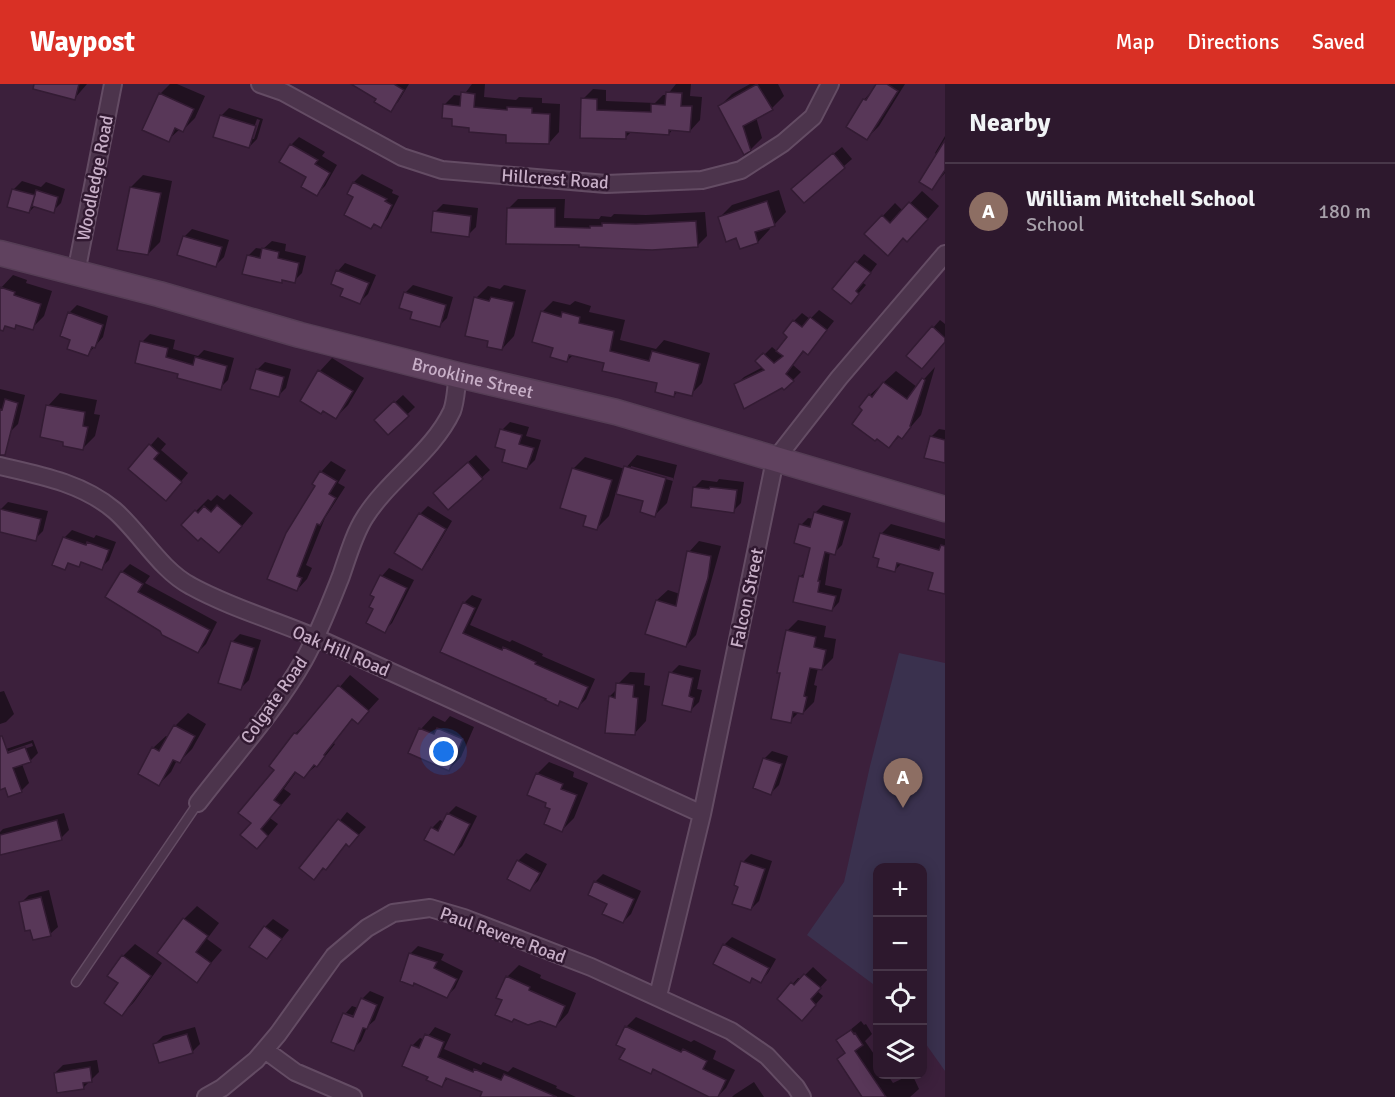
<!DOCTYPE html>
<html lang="en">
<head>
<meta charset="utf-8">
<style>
  body { margin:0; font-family:Signika,sans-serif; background:#352135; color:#f1f3f6 }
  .controls { position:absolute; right:18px; bottom:18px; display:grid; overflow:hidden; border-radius:12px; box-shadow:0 3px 15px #0003 }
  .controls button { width:54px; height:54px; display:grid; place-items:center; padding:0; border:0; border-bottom:2px solid #483749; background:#2d182d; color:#f1f3f6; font:30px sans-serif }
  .you { position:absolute; left:444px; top:668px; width:21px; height:21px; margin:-15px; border:4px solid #fff; border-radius:50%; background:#1a73e8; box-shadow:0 0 0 9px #1a73e833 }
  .badge { display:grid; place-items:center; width:39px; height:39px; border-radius:50%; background:#d93025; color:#fff; font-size:20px; font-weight:700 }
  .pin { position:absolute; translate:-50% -50px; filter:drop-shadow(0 2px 3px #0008) }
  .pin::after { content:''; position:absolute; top:32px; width:21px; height:18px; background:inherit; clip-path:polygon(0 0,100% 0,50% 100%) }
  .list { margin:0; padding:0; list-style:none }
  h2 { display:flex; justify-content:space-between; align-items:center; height:78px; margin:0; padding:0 24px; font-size:26px }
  h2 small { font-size:20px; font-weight:400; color:#a7a0aa }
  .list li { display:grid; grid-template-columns:39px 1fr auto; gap:18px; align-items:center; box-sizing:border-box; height:96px; padding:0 24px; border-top:2px solid #483749 }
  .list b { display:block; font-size:22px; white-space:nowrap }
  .list p { margin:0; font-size:20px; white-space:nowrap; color:#a7a0aa }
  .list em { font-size:20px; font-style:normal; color:#a7a0aa }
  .icon { flex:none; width:33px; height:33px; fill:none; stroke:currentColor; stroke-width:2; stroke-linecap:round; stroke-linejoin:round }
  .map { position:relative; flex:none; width:945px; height:1013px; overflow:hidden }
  header { display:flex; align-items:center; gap:36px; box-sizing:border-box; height:84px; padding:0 30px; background:#d93025; color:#fff }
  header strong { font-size:28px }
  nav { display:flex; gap:33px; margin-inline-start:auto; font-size:21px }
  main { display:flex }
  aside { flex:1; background:#2d182d }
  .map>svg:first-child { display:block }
</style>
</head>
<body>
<header>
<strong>Waypost</strong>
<nav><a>Map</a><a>Directions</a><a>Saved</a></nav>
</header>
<main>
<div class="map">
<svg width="945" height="1013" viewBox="0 0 945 1013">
  <rect width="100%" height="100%" fill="#3c203c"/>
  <path fill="#3a314e" d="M899 569 945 579V987L923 956 922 784H878L877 903 807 851 844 798 870 682Z"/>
  <path fill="#0007" fill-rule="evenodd" d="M59 0H87L75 14Z
    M170 0H177L205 12 195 34 183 46 180 45 168 56 160 10Z
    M364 0H409L398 18 390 26Z
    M472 0H485L484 13 516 16 519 13 542 14V19L560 20 559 48 549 59 471 42 454 34 444 21 454 11 463 12Z
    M676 0H691L690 12 702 13 700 36 690 47 673 45 669 50 632 47 625 54 583 15 593 5 606 6V17L655 19 663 11H667Z
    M750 0H778L784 12 772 24 756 33 762 54 750 66 720 22 732 10Z
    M878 0H905L879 42 867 54 864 16Z
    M229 24 263 35 257 55 249 63 221 32ZM257 35 260 36 254 55H250Z
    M945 52V89L932 104 937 71 935 69Z
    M299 53 325 68 322 72 337 81 325 102 317 110 291 61Z
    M842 63 852 75 804 117 801 97Z
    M362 90 393 106 392 109 399 112 388 134 381 142 375 139 371 143 355 113 349 109 354 98Z
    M143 91 172 97 160 158 148 170 131 103Z
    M22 97 41 103 46 98 65 105 61 119 53 127 35 122 29 128 9 122 14 105Z
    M779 106 786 128 774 141 769 142 770 145 758 158 737 153 720 133 732 121Z
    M922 107 939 122 920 144 904 153 866 150 895 119 903 127Z
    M518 115H565L564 134 599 135 601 132 611 133 614 130 646 131 705 128 707 152 697 162 580 160 508 125Z
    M443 120 478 124 476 143 468 151 435 128Z
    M192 145 229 156 224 173 216 181 184 153Z
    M272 157 286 160 285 167 306 172 302 189 294 197 284 195 281 197 248 172 256 164 263 165Z
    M864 170 877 180 863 199 866 201 858 210 834 205Z
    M345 179 376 191 368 210 360 218 345 204 338 187Z
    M13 191 27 196 26 199 52 207 44 232 32 244 18 240 15 243 0 238V205Z
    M413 201 453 213 447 234 439 242 414 227 405 209Z
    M504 201 526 206 514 252 502 265 490 256 476 214 488 202 500 205Z
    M553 217 570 221 575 217 591 222 589 228 625 236 620 256 656 265 664 256 710 269 702 299 691 310 678 307 674 312 659 298 605 278 573 271 567 277 555 263 542 228Z
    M77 221 108 232 103 253 88 270 72 255 69 229Z
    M819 226 834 237 815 261 805 266 793 281 801 288 793 296 784 304 782 302 736 301 744 293 763 283 758 277 772 263 778 268 790 252 794 237 802 229 810 235Z
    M940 236 945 240V257L933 244Z
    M150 250 175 256 173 265 198 272 204 266 234 274 228 296 220 304 180 289 142 258Z
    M332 274 364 294 348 321 336 333 302 316 320 287Z
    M265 278 291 285 286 304 278 312 257 286Z
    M935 283 921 331 902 353 900 352 889 362 864 326 870 311 896 287 917 303Z
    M0 305 25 311 18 340 10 348 0 346Z
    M60 309 97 316 94 330 100 331 95 352 83 364 48 322Z
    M403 311 415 323 388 349 376 336Z
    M510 338 529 343 526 352 541 356 535 376 527 384 507 365 502 346Z
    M939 345 945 346V377L931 353Z
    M158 353 166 360 161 366 188 389 173 407 130 385Z
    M476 371 490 386 448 424 443 401Z
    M637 371 677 381 667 419 655 431 644 416 616 408 609 432 597 444 588 431 573 385 585 373 625 385ZM631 382 673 394V397L631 386Z
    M331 377 346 386 338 399 345 403 325 434 306 481 312 484 307 495 297 506 269 495 318 401 321 388Z
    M719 395 744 398 741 419 733 427 694 404 702 396 717 398Z
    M230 410 253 429 231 455 201 452 196 427 208 415 211 417 217 411 224 416Z
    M8 418 48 427 43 447 35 455 0 447V426Z
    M823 421 851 429 842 461 834 469 830 468 825 501 842 505 839 518 832 526 800 493 806 487 812 463 801 441 808 434 814 435 815 429Z
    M428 422 452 437 429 476 422 484 420 430Z
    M891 440 945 455V509L935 488 902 479 895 486 881 450Z
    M72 446 94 454 96 451 116 458 109 476 101 484 83 477 79 481 70 478 64 484V454Z
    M699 457 721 462 696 551 686 562 657 516 668 506 680 510 689 468Z
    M130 480 150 492 145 499 217 538 206 560 198 568 163 550 122 488Z
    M389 484 414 496 392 539 384 547 375 524 376 512 382 492Z
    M472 511 482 515 470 541 510 558 512 556 543 570 542 572 595 595 586 615 578 623 562 616 557 620 548 614 442 567 464 519Z
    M798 536 826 542 824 553 836 555 833 574 822 585 818 584 814 601 817 602 814 618 803 629 799 628 790 637 781 588 787 547Z
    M240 550 261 556 249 596 241 604 232 558Z
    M679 581 701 586 697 605 702 606 699 618 691 626 671 589Z
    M630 588 645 589 644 601 650 602 646 637 634 650 610 612 617 605 618 600Z
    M350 591 379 615 358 638 353 634 333 659 335 660 327 670 317 681 304 692 297 687 284 705 291 710 270 734 278 740 268 752 253 739 276 686 295 650 306 639 308 640Z
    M4 607 14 630 6 638 0 640V608Z
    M188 629 206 640 192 665 180 677 177 676 171 688 159 700 153 664 166 652 169 654 175 642Z
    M433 632 445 638 450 632 474 643 461 673 449 685 410 668 421 645Z
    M33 656 38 669 30 677 22 680 29 699 21 707 6 702 0 704V673L33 662 32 659 0 670V667Z
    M772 667 788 672 779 701 771 709 764 675Z
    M549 678 574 688 573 693 588 699 574 734 562 746 537 690Z
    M456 722 477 732 462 762 454 770 432 744 440 736 444 738 448 730Z
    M347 728 366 743 349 761 347 759 333 776 314 794 301 784Z
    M64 729 69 746 61 754 0 770V748L3 745Z
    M526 769 547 780 538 797 530 805 518 777Z
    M751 770 772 777 759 817 751 825 740 802 743 778Z
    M603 790 641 807 631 830 623 838 595 798Z
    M49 806 58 843 50 850 21 819 29 811Z
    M197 822 219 839 207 855 222 866 196 897 159 869 184 835Z
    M273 835 289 846 267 873 265 843Z
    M732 853 776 875 768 889 761 897 753 893 749 897 715 879 724 861Z
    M135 860 162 879 134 918 122 930 120 899 123 872Z
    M418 862 444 870 441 876 463 887 455 904 447 912 410 870Z
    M519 881 541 891 540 894 576 909 568 929 556 942 540 935 515 934 504 915 507 893Z
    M813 883 827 896 817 907 823 912 810 927 790 903 798 894H802Z
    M370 907 384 913 375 936 367 943 361 957 353 965 345 930 352 922 358 924 362 915ZM346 929 361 934 360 937 346 932Z
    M636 933 691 958 694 956 716 967 713 975 735 986 726 1004 717 1013H713L655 984 650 988 627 964 626 943Z
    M861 937 864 941 866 940 872 950 865 957 878 976V990H887L893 999 912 990 919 1005 910 1013H864L839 975 846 968 838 956Z
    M195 943 200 960 192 968 155 960 163 952Z
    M435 943 451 950 444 965 481 981 483 978 508 988 513 983 557 1002 556 1004 576 1013H481L484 1008 449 993 442 1001 430 993 412 962 420 954 425 956Z
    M97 976 99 988 83 1004 55 989 63 981Z
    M754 998 764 1013H732L734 1011Z"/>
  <path fill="#583758" stroke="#331b33" stroke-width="1.5" d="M34 0H79L75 16 33 5Z
    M351 0H394L404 6 391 28 374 18 376 15Z
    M757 0 773 26 743 42 751 67 744 71 718 22Z
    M876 0H887L898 7 867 56 846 43 863 15 866 16Z
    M461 8 475 10 474 23 507 26V23L532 24V29L550 30 549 60 506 59V51L469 48V44L452 42V35L442 34 443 20 460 22Z
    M666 8 682 9 681 22H692L690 48 669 46V51L626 48V55L580 54 581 14 597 15V26L651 28V20L665 21Z
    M159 9 194 25 183 48 175 44 169 58 142 46Z
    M220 31 256 42 249 64 213 53Z
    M945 56V86L932 106 919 98Z
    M290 60 318 76 315 80 330 89 317 112 301 103 306 93 279 78Z
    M833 69 845 84 804 119 791 105Z
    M353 98 387 115 385 117 392 121 381 144 374 140 371 145 344 131 353 113 347 110Z
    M130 103 161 109 148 171 117 166Z
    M12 105 35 111 29 129 7 123Z
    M36 106 58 113 54 129 32 122Z
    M767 117 775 142 755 148 758 159 740 165 736 154 726 158 718 133Z
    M909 118 928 135 907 158 903 154 888 172 864 150 882 131 890 139Z
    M507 124H555V143L590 144V142H602V139L636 140 696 137 698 163 652 166 579 163V161L506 160Z
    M433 127 471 132 469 153 431 148Z
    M183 152 222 163 216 183 177 171Z
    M262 164 279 168 278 174 299 179 295 199 282 196V199L242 190 247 171 260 174Z
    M855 177 871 189 856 207 859 210 851 220 832 205Z
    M336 186 369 199 360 220 340 212 343 205 331 200Z
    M0 203 15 208 14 211 41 220 33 246 16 241 15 245 5 242 3 247 0 246Z
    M404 208 446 221 440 243 410 235 412 228 399 224Z
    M474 213 489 217 491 213 514 218 502 266 487 263 488 257 465 252Z
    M541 227 561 233 562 228 580 233 579 239 614 247 610 267 649 277 652 267 700 280 692 312 675 308 674 313 655 308 657 299 602 287 604 279 569 271 567 278 550 273 553 264 532 258Z
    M68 228 103 241 95 264 92 263 88 272 67 265 70 256 60 252Z
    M810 233 827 246 808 271 803 267 786 290 794 297 784 306 782 304 744 325 734 300 764 286 755 277 763 269 774 279 783 272 776 267 787 253 783 249 793 236 802 243Z
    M932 242 945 254V258L922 285 906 272Z
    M140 257 168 264 166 273 193 281 195 273 227 282 221 306 177 294 178 290 135 279Z
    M256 285 284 293 279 313 250 305Z
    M318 286 353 307 336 335 323 327 321 330 300 317Z
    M922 294 925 296 910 342 911 343 902 355 898 352 889 364 877 355 875 357 852 340 862 326 859 323 869 310 872 313 883 298 907 315Z
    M5 315 18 319 5 371H0V325L2 326Z
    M394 317 409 332 388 351 374 336Z
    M46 321 85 328 83 342 88 343 83 366 63 362V358L40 353Z
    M500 345 522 351 519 360 534 364 527 385 502 378 505 366 495 363Z
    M930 352 945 356V379L924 374Z
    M149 360 159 369 154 375 182 398 166 417 128 385Z
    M468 378 483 395 448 426 433 409Z
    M624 382 666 394 655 433 640 428 643 417 616 410Z
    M572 384 612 396 597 446 583 442 586 432 560 424Z
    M320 387 337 397 329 410 336 414 320 441 317 440 297 492 302 494 297 507 267 495 286 449 315 402 312 400Z
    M693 403 709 405 710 403 737 406 734 429 691 423Z
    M217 421 242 442 219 469 201 454 198 457 181 441 195 426 198 429 204 422 211 428Z
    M0 425 41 435 36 457 0 448Z
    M814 428 844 437 835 471 825 468 818 497H820L818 508 836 512 832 527 793 518 799 492 803 493 810 464 794 459 799 440 810 443Z
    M419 429 446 445 422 486 394 469Z
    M880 449 939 466 941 461 945 462V510L928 506 933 489 897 479 895 488 877 483 879 475 873 473Z
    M63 453 86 461 87 458 109 466 102 486 81 478 79 483 68 479 65 486 52 481Z
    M687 467 711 472 708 494 686 563 645 550 656 516 676 522Z
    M121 487 143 500 138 508 210 546 198 569 162 551 160 547 105 513Z
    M380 491 407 504 385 549 366 539 373 525 369 523 374 513 370 511Z
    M463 518 475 524 463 549 502 566 503 563 536 578 535 580 588 603 578 625 560 617 558 622 545 616 546 615 440 568Z
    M786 546 816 553 814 563 826 566 822 586 810 584 804 612 807 613 803 630 793 628 791 639 771 635 780 589H777Z
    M231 557 254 564 241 606 218 599Z
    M669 588 693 594 689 612 694 614 691 628 662 621Z
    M616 599 634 601 633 613 638 614 635 651 605 649 609 612 615 614Z
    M338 601 369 627 358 640 352 635 324 671 325 672 317 683 314 681 304 694 295 688 274 716 281 721 261 745 268 752 257 765 240 751 251 739 238 729 274 686 269 682 294 649 297 650Z
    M174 641 195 652 180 679 173 676 159 702 138 690 152 663 159 667Z
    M419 644 434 650 437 644 463 655 449 687 408 669Z
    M0 652H2L8 669 25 663 31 678 13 684 22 708 8 713 5 704 0 706Z
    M763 674 782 680 771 711 753 704Z
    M536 689 563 700 561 705 577 711 562 748 544 740 550 725 545 723 546 719 527 711Z
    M447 729 470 740 454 771 424 756 431 743 438 747Z
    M338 735 359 751 349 763 346 760 326 786 323 784 314 796 299 784Z
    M57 736 62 756 0 771V751Z
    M517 776 540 789 530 807 507 795Z
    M741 777 765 785 751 826 732 820 738 803 734 801Z
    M594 797 634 815 623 839 602 830 607 820 588 811Z
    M41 813 51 852 33 856 30 846 25 847 19 818Z
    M183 834 208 852 196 868 211 879 197 899 157 869Z
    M264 842 282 855 267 875 249 863Z
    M723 860 769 884 761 899 752 894 750 899 713 880Z
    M409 869 437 878 434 884 457 895 447 914 414 899 413 902 400 897Z
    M122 871 151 892 122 932 104 919 118 899 107 892Z
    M804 890 821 904 811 915 816 921 802 937 777 915 791 898 794 901Z
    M506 892 530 903 529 906 565 922 556 943 540 937 528 941 514 935 512 938 495 931 502 916 496 914Z
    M361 914 377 921 367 945 363 944 354 967 331 958 343 929 353 933Z
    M625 942 681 968 683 965 707 977 703 985 726 996 718 1013H709L653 985 651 990 619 975 625 965 616 961Z
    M851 946 854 950 855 949 863 961 855 967 886 1013H862L837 975 845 969 836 956Z
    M187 950 193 969 159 979 153 960Z
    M425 950 444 958 438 973 473 988 474 985 501 996 504 990 557 1013H480L482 1008 446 994 442 1003 426 996 428 993 402 982 411 961 419 964Z
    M90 983 92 998 83 999 84 1005 57 1009 54 989Z"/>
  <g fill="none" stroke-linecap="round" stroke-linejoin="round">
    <defs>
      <path id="lane" d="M76 898 198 719"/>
      <path id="street" d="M260 0 283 8 402 73 442 86 606 100 702 96 741 86 783 59 813 33 830 0
        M76 189 113 0
        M0 382C39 391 82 399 114 426 139 447 160 486 191 502 233 525 278 537 321 556 448 614 575 672 702 730
        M198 719C234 672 275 627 304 576 319 549 330 520 341 492 348 472 354 450 365 433 389 395 433 368 452 327 456 317 456 302 458 291
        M658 912 702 730 775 376 839 294 945 170
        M265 966 295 988 353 1013
        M206 1013 222 1004 256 976 278 950 334 872 367 844 393 829 430 824 464 834 591 883 731 947 767 972 796 1003 802 1013"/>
      <g id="secondary">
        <path id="s1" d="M0 169 159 210 300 251 458 291 616 328 945 425"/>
      </g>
    </defs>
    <use href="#lane" stroke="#644c64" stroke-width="11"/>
    <use href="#street" stroke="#644c64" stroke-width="20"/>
    <use href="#secondary" stroke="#553d55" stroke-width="27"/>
    <use href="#lane" stroke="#4c344c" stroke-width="8"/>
    <use href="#street" stroke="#4c344c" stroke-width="16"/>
    <use href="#secondary" stroke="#60425f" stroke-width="24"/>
  </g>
  <g text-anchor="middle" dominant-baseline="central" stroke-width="5" stroke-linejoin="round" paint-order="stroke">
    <g font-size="18" fill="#c8afc8" stroke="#311931">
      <text transform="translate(95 94) rotate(-79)">Woodledge Road</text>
      <text transform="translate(555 95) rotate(4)">Hillcrest Road</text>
      <text stroke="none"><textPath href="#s1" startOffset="489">Brookline Street</textPath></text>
      <text transform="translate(747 514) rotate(-78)">Falcon Street</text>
      <text transform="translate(341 567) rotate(23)">Oak Hill Road</text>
      <text transform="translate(274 616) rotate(-55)">Colgate Road</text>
      <text transform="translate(503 851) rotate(20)">Paul Revere Road</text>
    </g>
  </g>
</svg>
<div class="controls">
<button>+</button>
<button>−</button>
<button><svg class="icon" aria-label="locate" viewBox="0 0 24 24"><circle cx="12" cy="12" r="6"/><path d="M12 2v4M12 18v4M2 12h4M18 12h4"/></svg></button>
<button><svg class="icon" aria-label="layers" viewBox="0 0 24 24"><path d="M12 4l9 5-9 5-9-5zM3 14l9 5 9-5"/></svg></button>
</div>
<div class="you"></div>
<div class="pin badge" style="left:903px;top:724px;background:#8d6e63">A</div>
</div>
<aside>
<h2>Nearby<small></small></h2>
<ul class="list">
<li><span class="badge" style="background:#8d6e63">A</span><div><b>William Mitchell School</b><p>School</p></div><em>180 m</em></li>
</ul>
</aside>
</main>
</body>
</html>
